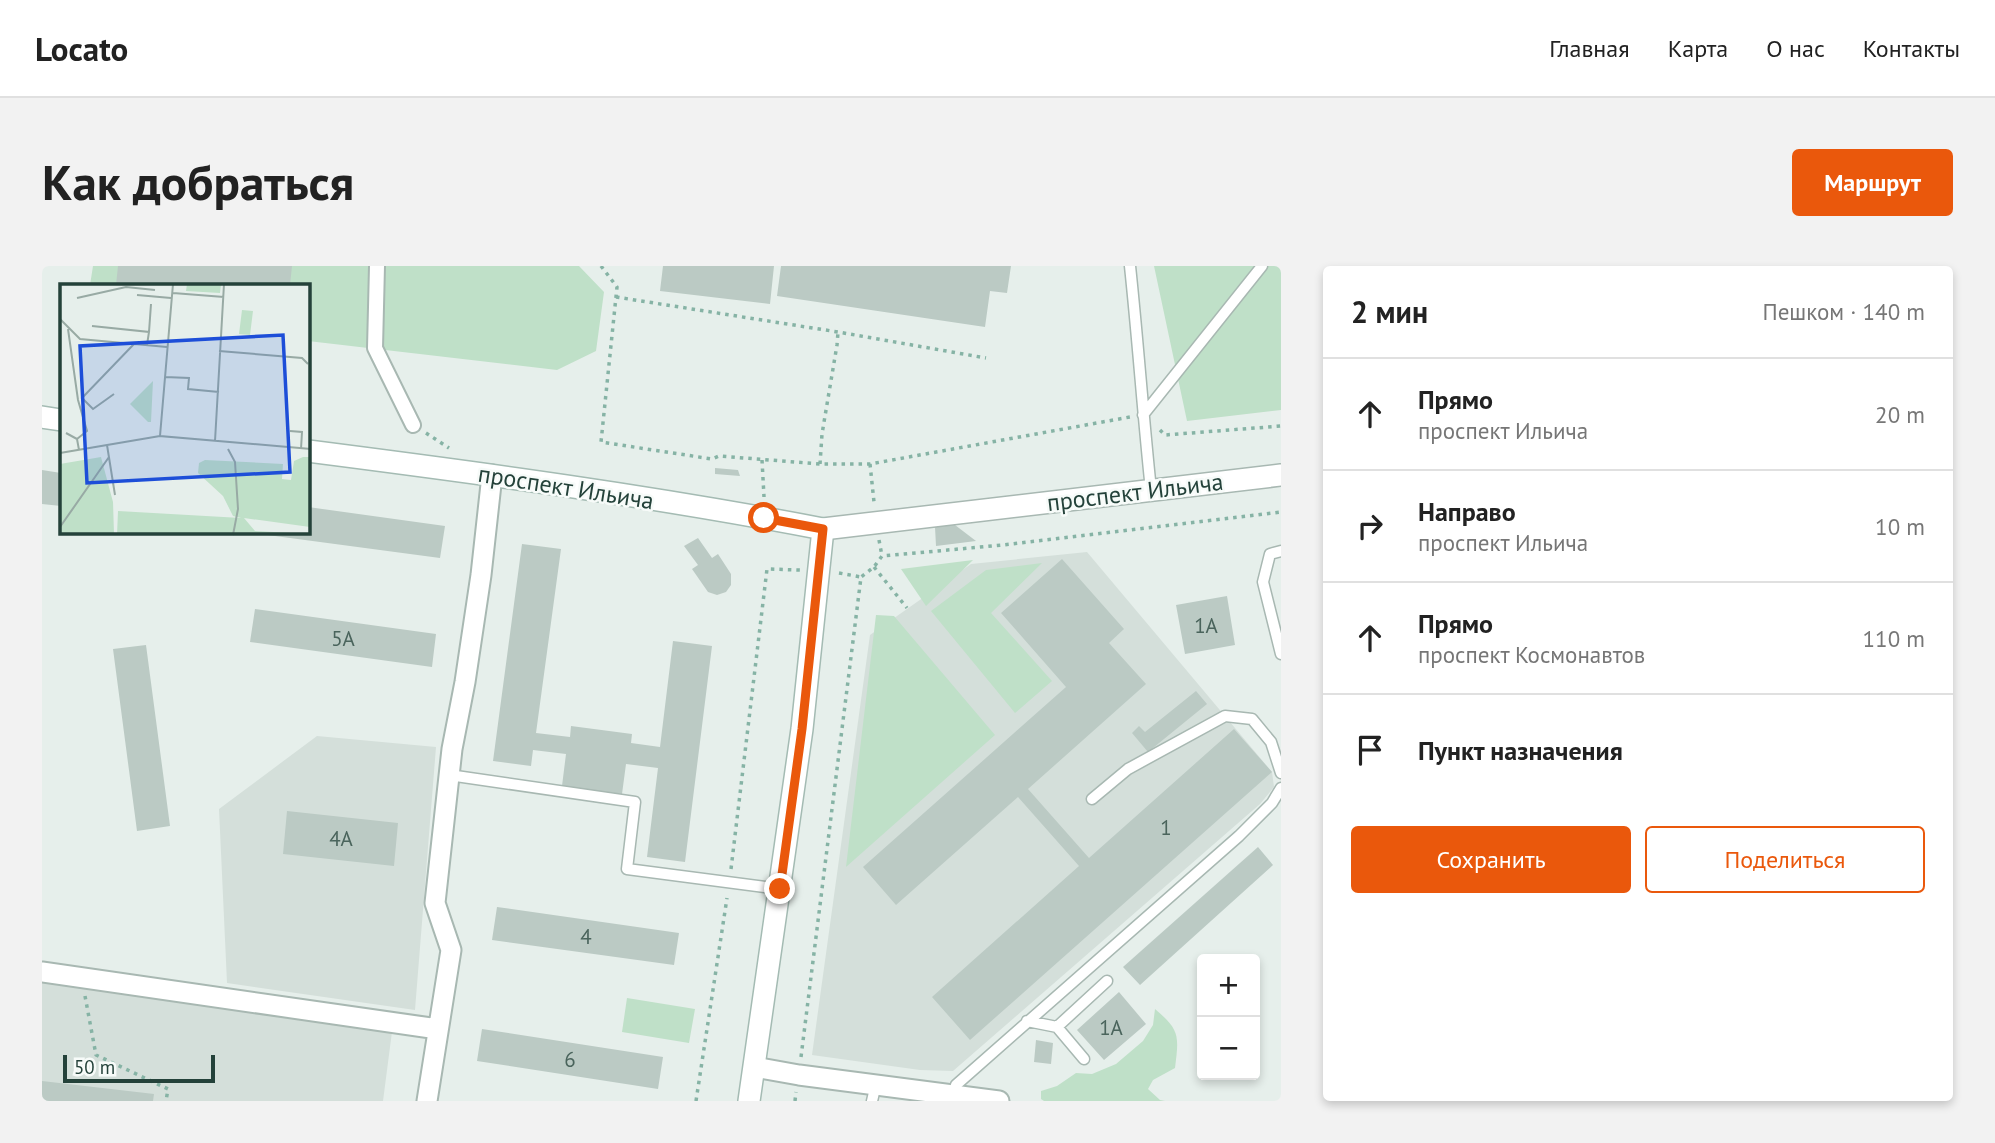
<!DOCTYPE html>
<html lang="ru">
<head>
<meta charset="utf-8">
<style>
  body { margin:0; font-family:"PT Sans",sans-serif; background:#f2f2f2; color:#222 }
  .controls { position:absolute; right:21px; bottom:21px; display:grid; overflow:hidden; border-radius:7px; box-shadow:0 4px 10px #0003 }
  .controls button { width:63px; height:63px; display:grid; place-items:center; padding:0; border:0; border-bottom:2px solid #e0e0e0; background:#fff; color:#222; font:35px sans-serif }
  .scale { position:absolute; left:21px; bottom:18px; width:152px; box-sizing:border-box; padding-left:7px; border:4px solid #24423a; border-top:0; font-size:19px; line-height:24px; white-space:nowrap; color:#24423a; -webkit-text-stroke:5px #f7fbf9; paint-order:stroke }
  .stop { position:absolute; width:21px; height:21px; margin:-16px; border:5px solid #ea580c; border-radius:50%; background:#fff }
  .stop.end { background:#ea580c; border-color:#fff; box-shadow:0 2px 7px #0008 }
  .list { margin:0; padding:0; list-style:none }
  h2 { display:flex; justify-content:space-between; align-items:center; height:91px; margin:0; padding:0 28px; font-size:30px }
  h2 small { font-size:23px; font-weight:400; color:#767676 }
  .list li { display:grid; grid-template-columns:46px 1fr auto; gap:21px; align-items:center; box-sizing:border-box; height:112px; padding:0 28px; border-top:2px solid #e0e0e0 }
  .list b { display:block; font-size:26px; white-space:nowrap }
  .list p { margin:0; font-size:23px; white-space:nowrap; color:#767676 }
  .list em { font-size:23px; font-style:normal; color:#767676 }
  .actions { display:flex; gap:14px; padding:21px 28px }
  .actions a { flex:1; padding:16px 0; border:2px solid #ea580c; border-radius:7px; text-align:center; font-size:24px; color:#ea580c }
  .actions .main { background:#ea580c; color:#fff }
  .icon { flex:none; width:38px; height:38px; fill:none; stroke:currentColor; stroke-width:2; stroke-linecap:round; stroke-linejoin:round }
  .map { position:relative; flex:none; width:1239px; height:835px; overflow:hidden; border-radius:7px }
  header { display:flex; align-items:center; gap:42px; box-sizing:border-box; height:98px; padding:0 35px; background:#fff; border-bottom:2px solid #e0e0e0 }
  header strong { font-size:33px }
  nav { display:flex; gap:38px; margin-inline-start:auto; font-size:24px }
  .intro { display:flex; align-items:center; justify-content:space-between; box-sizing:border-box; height:168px; padding:0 42px }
  h1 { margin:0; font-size:49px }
  .button { padding:18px 32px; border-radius:7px; background:#ea580c; color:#fff; font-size:24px; font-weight:700 }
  main { display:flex; gap:42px; padding:0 42px }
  aside { flex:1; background:#fff; border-radius:7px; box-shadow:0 4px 10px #0003 }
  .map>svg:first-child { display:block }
</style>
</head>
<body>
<header>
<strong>Locato</strong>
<nav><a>Главная</a><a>Карта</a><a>О нас</a><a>Контакты</a></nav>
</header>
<div class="intro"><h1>Как добраться</h1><a class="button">Маршрут</a></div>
<main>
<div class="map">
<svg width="1239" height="835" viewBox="0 0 1239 835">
  <rect width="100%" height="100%" fill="#e6efeb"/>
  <path fill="#d4dfda" d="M1045 286 1230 506 1232 521 1218 538 911 805 878 804 770 789 828 369 929 298Z
    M275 470 394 481 373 744 185 717 177 543Z
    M0 714 351 758 341 835H0Z"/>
  <path fill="#bfe0c8" d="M51 0H537L562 26 554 85 515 104 266 75V19H48Z
    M1112 0H1239V144L1145 155Z
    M931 294 884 340 859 303Z
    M1000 297 949 347 1010 415 973 447 889 345 944 304Z
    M834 349 852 350 953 469 804 601Z
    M585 732 653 743 647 777 580 766Z
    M1113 743C1138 764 1137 770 1133 802L1111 814 1106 823 1118 834 1123 835H1002L999 833V825L1015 820 1034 807 1050 808 1074 798 1101 775 1111 759Z"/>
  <path fill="#bbcac4" d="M76 0H250L248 19H74Z
    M621 0H732L728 38 618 25Z
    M739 0H969L965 27 948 25 943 61 735 30Z
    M673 202 696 204 698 210 673 208Z
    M0 204 19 207V240L0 238Z
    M266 241 403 260 398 292 218 268V266H266Z
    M913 259 934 275 894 280 893 261Z
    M656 272 670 292 676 288 689 308V319L684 326 675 329 666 326 650 303 656 299 642 280Z
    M480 278 519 283 494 467 528 471 529 460 590 468 589 477 618 481 631 375 670 380 643 596 605 591 616 502 584 498 580 528 520 520 524 488 491 484 489 500 451 495Z
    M1020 293 1082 363 1067 377 1104 418 986 523 1047 592 1192 463 1230 506 928 774 890 731 1037 600 976 531 854 639 821 601 1024 421 959 347Z
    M1185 330 1193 379 1143 388 1134 339Z
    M213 343 394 368 390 401 208 376Z
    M104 379 128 560 95 565 71 383Z
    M1154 425 1165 438 1106 486 1090 467 1097 460 1103 466Z
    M245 545 356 557 352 600 241 588Z
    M1216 581 1231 599 1098 719 1081 701Z
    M455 641 637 667 632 699 450 674Z
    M1077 726 1104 758 1062 794 1035 764Z
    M440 763 621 791 616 823 435 795Z
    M994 774 1011 777 1009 798 992 796Z
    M0 815 112 828 111 835H0Z"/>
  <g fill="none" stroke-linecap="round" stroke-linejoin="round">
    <defs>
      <path id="service" d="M1088 0C1096 75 1101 149 1109 224
        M1101 149 1220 0
        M1239 285 1228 288 1221 316 1239 388
        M407 509 593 536 585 603 738 623
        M1050 533 1086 503 1183 450 1210 453 1229 476 1239 507
        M985 755 1015 761 1042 793
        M1015 761 1065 715
        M911 828 914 819 1197 570 1230 537 1239 522
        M830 835 834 818"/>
      <path id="pedestrian" d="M335 0 333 82 371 159"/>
      <path id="minor" d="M0 706 396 763
        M712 801 757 809 957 835
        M385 835 409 684 393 637 410 483 423 416 439 309 450 209"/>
      <path id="tertiary" d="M781 263 1239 209"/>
      <path id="secondary" d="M0 151 19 154
        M266 185C438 207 610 230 781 263L760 463 707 835"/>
    </defs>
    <use href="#service" stroke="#a8b8b2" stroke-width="13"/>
    <use href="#pedestrian" stroke="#a8b8b2" stroke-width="18"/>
    <use href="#minor" stroke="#a8b8b2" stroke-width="23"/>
    <use href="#tertiary" stroke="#a8b8b2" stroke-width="24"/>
    <use href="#secondary" stroke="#a4bbb3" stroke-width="24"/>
    <path stroke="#86b3a5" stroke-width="3.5" stroke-dasharray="3.5 5" stroke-linecap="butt" d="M559 0 575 21 559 176 670 193 677 190 778 198H828L1088 151
      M574 31 796 66 944 92
      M1118 164 1123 169 1239 160
      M384 167 407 182
      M720 194 722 231
      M778 198 780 168 795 79 796 66
      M828 198 832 236
      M837 274 840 290
      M832 301 865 342
      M797 307 819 311
      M689 603 725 303 758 304
      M43 730 54 789 126 823 124 835
      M759 791 819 311 832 301 840 290 961 279 1239 246
      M654 835 685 632
      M753 835 754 826"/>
    <use href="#service" stroke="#fff" stroke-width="10"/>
    <use href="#pedestrian" stroke="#fff" stroke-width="14"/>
    <use href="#minor" stroke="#fff" stroke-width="19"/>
    <use href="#tertiary" stroke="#fff" stroke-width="21"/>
    <use href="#secondary" stroke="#fff" stroke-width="21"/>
  </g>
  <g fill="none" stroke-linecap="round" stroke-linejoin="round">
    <path stroke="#ea580c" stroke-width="9" d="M722 252 781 263 760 463 738 623"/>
  </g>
  <g text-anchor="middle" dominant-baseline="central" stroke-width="5" stroke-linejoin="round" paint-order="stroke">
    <g font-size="21" fill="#4a645c">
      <text x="1164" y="359">1А</text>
      <text x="301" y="372">5А</text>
      <text x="1124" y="561">1</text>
      <text x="299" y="572">4А</text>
      <text x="544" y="670">4</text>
      <text x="1069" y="761">1А</text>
      <text x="528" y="793">6</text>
    </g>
    <g font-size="24" fill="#24423a" stroke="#f7fbf9">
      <text transform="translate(524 221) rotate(9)">проспект Ильича</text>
      <text transform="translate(1093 226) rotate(-7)">проспект Ильича</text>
    </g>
  </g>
  <g transform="translate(18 18)">
    <rect width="250" height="250" fill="#e6efeb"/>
    <path d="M127 0H161L160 9 126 7ZM182 26 193 27 190 51 179 50ZM93 97 91 138H88L70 120ZM41 173 53 218 54 250 0 251V180ZM243 173H250V243L184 234 195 247 250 250 57 251 58 227 181 234 173 232 163 212 138 189 139 179 145 176 223 180 222 195 231 196 234 177Z" fill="#bfe0c8"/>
    <path fill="none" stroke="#98aaa4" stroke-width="2" d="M113 0 100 152 251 165M113 9 164 13M77 11 111 14M17 14 66 3 95 6M0 35 20 55 107 63M32 42 89 48 87 61M8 45 18 116 27 147 17 155M89 48 91 20M159 67 242 74 248 80M105 93 129 94 128 105 159 108M54 110 33 125 22 114 74 60M230 147 242 148 241 165M6 149 17 155 19 166M155 157 164 0M47 161 55 211M168 165 175 178 178 225 173 251M0 169 100 152M0 243 49 173"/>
    <path fill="#1d4ed8" fill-opacity="0.15" stroke="#1d4ed8" stroke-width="3.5" d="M223 51 230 188 27 199 20 62Z"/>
    <rect width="250" height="250" fill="none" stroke="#24423a" stroke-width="3.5"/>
  </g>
</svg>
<div class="controls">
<button>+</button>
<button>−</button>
</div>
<div class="scale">50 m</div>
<div class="stop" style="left:722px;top:252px"></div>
<div class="stop end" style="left:738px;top:623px"></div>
</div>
<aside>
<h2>2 мин<small>Пешком · 140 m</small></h2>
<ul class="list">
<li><svg class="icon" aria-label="ahead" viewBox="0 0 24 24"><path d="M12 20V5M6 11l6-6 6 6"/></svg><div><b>Прямо</b><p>проспект Ильича</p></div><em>20 m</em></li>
<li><svg class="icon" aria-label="right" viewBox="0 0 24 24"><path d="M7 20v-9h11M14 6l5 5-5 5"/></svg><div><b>Направо</b><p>проспект Ильича</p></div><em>10 m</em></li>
<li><svg class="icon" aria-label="ahead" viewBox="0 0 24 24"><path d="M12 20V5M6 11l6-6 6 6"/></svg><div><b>Прямо</b><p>проспект Космонавтов</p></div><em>110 m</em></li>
<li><svg class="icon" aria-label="arrive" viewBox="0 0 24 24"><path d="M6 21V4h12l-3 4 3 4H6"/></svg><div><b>Пункт назначения</b></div></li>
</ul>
<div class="actions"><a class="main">Сохранить</a><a>Поделиться</a></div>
</aside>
</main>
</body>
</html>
